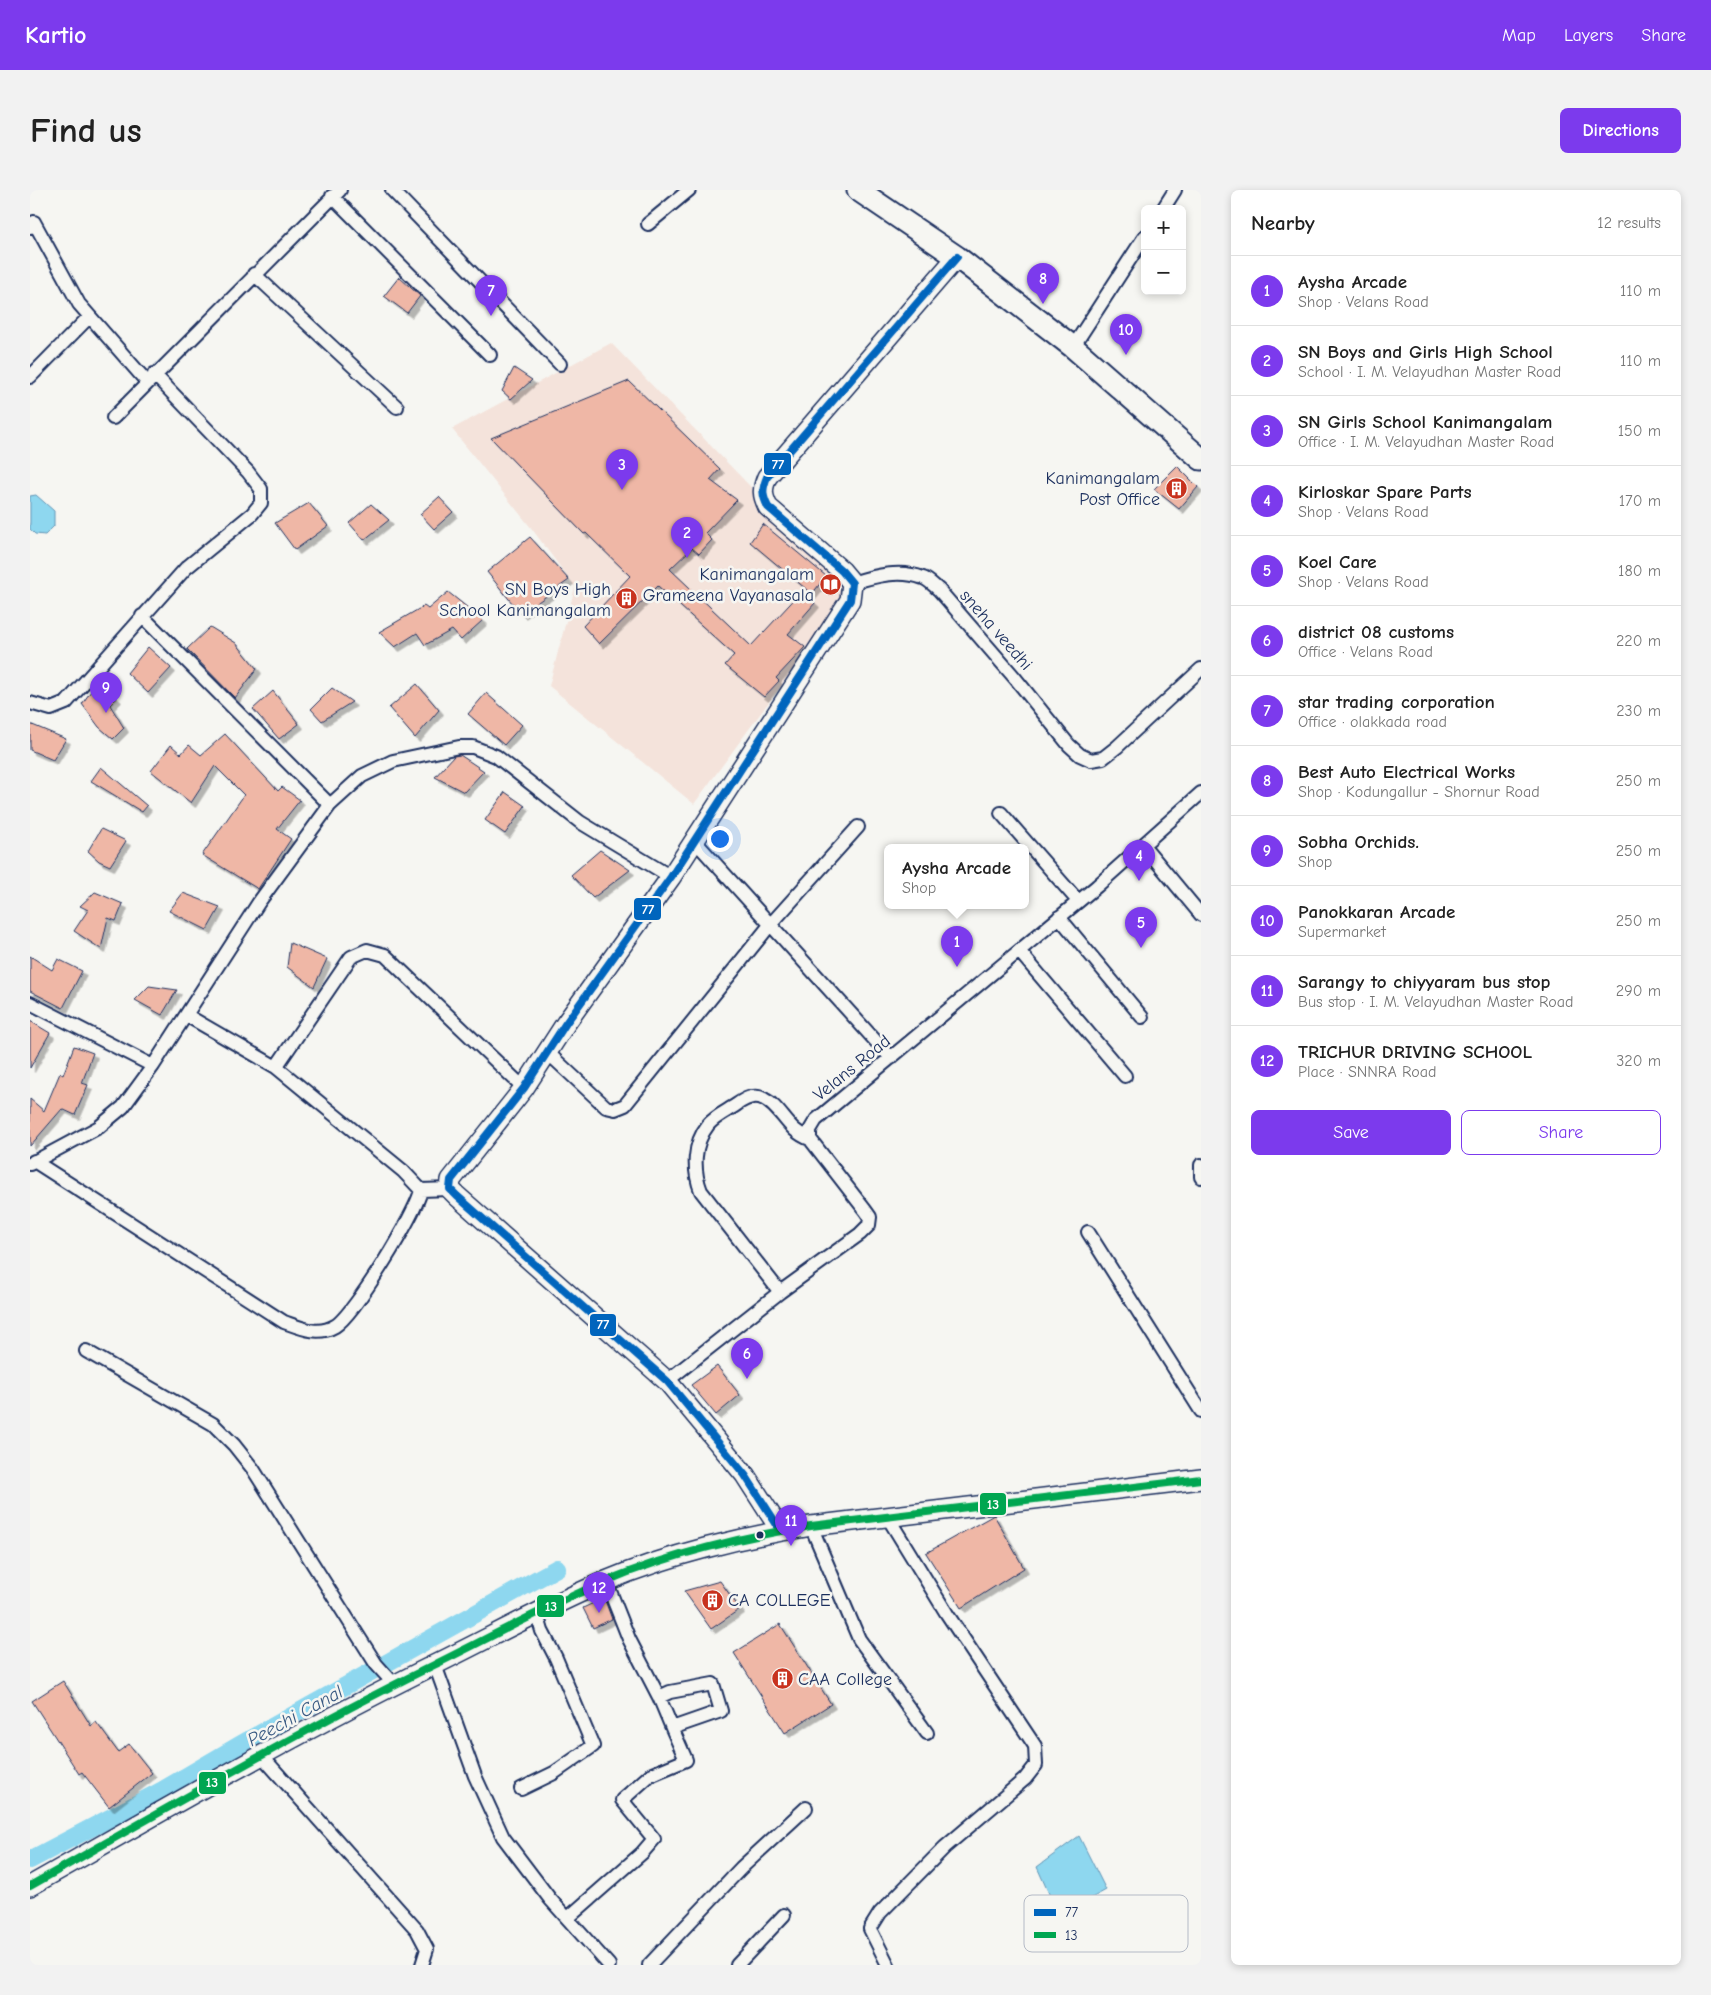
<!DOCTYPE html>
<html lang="en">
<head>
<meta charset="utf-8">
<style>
  body { margin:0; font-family:"Comic Neue",sans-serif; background:#f2f2f2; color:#222 }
  .controls { position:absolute; right:15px; top:15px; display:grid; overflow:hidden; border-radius:8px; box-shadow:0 2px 8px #0003 }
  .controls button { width:45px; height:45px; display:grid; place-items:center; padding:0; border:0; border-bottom:1px solid #e0e0e0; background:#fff; color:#222; font:25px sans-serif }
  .you { position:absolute; left:689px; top:648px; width:18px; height:18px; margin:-12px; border:4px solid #fff; border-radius:50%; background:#1a73e8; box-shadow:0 0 0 8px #1a73e833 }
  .badge { display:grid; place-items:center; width:32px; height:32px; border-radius:50%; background:#7c3aed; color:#fff; font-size:16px; font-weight:700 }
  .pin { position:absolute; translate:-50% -41px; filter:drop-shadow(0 1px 2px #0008) }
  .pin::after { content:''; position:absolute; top:26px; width:18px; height:15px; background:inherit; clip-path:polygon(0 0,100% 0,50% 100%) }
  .popup { position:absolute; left:854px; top:654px; width:145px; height:65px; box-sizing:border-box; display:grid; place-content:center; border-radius:8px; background:#fff; filter:drop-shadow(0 1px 4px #0005); font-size:16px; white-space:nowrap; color:#767676 }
  .popup b { font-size:19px; color:#222 }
  .popup::after { content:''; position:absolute; left:50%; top:100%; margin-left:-10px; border:10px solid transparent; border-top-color:#fff }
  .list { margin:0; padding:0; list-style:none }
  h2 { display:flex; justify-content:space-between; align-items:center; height:65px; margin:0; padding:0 20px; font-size:21px }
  h2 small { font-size:16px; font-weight:400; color:#767676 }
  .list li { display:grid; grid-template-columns:32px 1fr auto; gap:15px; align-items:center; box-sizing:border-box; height:70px; padding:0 20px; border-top:1px solid #e0e0e0 }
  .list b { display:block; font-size:19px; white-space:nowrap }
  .list p { margin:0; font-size:16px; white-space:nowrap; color:#767676 }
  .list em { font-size:16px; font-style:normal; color:#767676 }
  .actions { display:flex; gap:10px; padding:15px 20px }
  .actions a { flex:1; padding:11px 0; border:1px solid #7c3aed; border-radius:8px; text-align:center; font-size:18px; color:#7c3aed }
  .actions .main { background:#7c3aed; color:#fff }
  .map { position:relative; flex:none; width:1171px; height:1775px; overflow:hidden; border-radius:8px }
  header { display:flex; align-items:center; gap:30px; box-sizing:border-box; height:70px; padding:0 25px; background:#7c3aed; color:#fff }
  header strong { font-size:24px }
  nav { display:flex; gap:28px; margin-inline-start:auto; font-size:18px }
  .intro { display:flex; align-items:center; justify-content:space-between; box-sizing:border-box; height:120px; padding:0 30px }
  h1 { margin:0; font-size:35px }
  .button { padding:12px 22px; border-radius:8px; background:#7c3aed; color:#fff; font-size:18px; font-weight:700 }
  main { display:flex; gap:30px; padding:0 30px }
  aside { flex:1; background:#fff; border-radius:8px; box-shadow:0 2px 8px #0003 }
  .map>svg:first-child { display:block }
</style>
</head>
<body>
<header>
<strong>Kartio</strong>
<nav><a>Map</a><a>Layers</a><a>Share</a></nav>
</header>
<div class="intro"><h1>Find us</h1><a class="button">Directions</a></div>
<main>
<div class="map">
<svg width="1171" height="1775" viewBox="0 0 1171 1775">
  <defs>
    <filter id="shadow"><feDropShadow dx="4.5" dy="4.5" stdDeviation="0" flood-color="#0004"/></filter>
  </defs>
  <rect width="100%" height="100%" fill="#f6f6f2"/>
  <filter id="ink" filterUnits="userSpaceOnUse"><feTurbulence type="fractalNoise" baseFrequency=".02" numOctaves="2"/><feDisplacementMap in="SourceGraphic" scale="10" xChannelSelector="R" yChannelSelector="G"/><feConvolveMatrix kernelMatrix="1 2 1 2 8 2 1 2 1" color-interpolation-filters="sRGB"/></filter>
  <g filter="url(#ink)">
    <path fill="#f4e3db" d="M581 153 821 400 664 614 519 496 545 397 502 339 422 239Z"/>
    <path fill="#8ed7ef" stroke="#6094b5" d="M6 305 24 321V336L15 345 5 344 0 339V306Z
      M1049 1646 1076 1700 1029 1726 1007 1677Z"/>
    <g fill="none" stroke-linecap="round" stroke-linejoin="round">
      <path stroke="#8ed7ef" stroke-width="18" d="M0 1670 131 1601 213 1553 527 1378"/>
    </g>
    <path fill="#efb7a6" stroke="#1b2f5e" filter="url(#shadow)" d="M369 87 390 106 377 123 354 106Z
      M484 178 502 190 481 209 472 201Z
      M599 191 690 279 680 290 707 310 675 343 682 350 669 364 662 358 640 379 721 456 772 401 785 413 758 444 775 457 746 488 749 491 734 507 695 475 704 465 628 396 569 454 553 436 600 386 556 343 554 344 461 248Z
      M1147 276 1168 297 1149 319 1124 299Z
      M409 307 423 322 404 339 390 324Z
      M279 313 298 336 265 360 245 333Z
      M341 314 359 330 334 350 319 333Z
      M733 334 796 386 782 404 720 352Z
      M500 347 539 390 491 424 457 382Z
      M418 402 453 430 431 450 422 440 395 455 387 443 365 457 349 442 394 416 398 419Z
      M180 437 206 453 227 479 205 508 157 459Z
      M118 457 141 478 118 503 97 483Z
      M68 491 87 508 80 515 94 538 83 549 69 537 52 514Z
      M387 494 409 520 385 548 359 518Z
      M302 498 322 512 292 531 281 519Z
      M243 501 269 534 249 549 223 519Z
      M456 503 492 535 474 555 438 524Z
      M0 534 36 549 23 570 0 560Z
      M195 544 248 601 252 597 270 610 247 639 261 649 228 699 172 665 214 605 185 576 161 613 121 581 141 555 151 564 159 555 171 565Z
      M430 565 454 581 434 602 405 587 424 566Z
      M71 577 117 616 112 622 61 591Z
      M475 602 495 616 475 644 455 630Z
      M71 639 96 651 80 676 69 671 58 661Z
      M570 660 600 680 563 708 541 685Z
      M65 702 93 714 86 731 78 728 71 759 44 741 58 720 50 716Z
      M153 703 190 717 177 740 139 721Z
      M260 753 297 769 284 797 257 777Z
      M0 766 22 780 28 769 52 781 33 818 0 801Z
      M119 796 147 800 132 825 105 810Z
      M0 831 20 843 0 878Z
      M44 856 63 863 52 893 58 895 45 925 32 919 0 956V909L14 921 30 883 33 885Z
      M687 1176 710 1205 686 1225 661 1195Z
      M964 1325 994 1378 931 1418 896 1363Z
      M690 1391 710 1419 681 1439 654 1401Z
      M574 1408 582 1429 563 1438 553 1418Z
      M750 1434 801 1514 755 1543 704 1463Z
      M33 1491 61 1536 66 1532 88 1562 99 1554 122 1583 79 1617 52 1582 49 1584 2 1511Z"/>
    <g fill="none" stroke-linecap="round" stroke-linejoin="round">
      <defs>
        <path id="street" d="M362 0 530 174
          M302 6 460 165
          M1133 19 1145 0
          M618 34 659 0
          M0 37 4 32 49 114 117 192
          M224 84 367 217
          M1043 157 1115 46
          M0 187 59 127
          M83 228 310 0
          M822 393C844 386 870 379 893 388 899 390 904 396 909 400L985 488 1039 555 1050 565 1061 570 1073 568 1087 557 1171 479
          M112 426 300 615
          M0 513 21 519 36 513 156 378 222 324 231 313V299L218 282 124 184
          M971 623 1048 711
          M664 650 861 868
          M1113 655 1171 725
          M1029 727 1112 827
          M989 761 1095 886
          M0 813 123 876
          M156 825 246 877 373 981 391 1000
          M517 862 576 917 585 919 595 915 740 735 828 637
          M246 877 321 767 337 760 355 765 494 898
          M4 971 254 1132C271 1138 288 1146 305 1136 324 1125 387 1022 391 1000L420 999
          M0 974 69 937 93 917 123 876 229 712 300 615 332 586 363 571 429 557H443L466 566 550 632 641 687
          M1171 975V987
          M1058 1042 1171 1221
          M750 1102 671 1001C663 980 663 954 678 935 684 927 697 921 706 915 714 909 724 903 734 909 752 918 757 941 780 949
          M56 1161 183 1234 204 1255 223 1279 346 1474 364 1494
          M637 1191 750 1102 830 1044 839 1035 840 1027 835 1020 780 949V940L786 930 1067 696 1171 603
          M857 1326 917 1424 1005 1556 1006 1575 995 1589 915 1657 850 1723 840 1739 858 1775
          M781 1336 829 1449 897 1543
          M405 1475 445 1586 473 1647 520 1709 579 1775
          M629 1507 642 1538
          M231 1565 387 1740 397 1759 392 1775
          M491 1599 524 1583 563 1556 526 1468 512 1441 507 1424
          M538 1728 612 1663 624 1649 592 1610 620 1585 656 1570 642 1538 691 1521 683 1494 640 1502 629 1507 599 1449 576 1391
          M619 1775 711 1678 776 1618
          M707 1775 754 1725"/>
        <path id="secondary" d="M751 1341 715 1285 637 1191 427 1006 420 999 421 990 494 898 536 833 641 687 820 410 822 393 812 381 738 317C732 305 732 299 737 287L927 67
          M0 1696C134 1620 266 1543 404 1475 461 1447 517 1416 576 1391 638 1365 715 1346 781 1336L1171 1289"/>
        <path id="primary" d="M828 0 927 67 1043 157 1171 269"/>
      </defs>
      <use href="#street" stroke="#1b2f5e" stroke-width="16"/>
      <use href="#secondary" stroke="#1b2f5e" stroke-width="22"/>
      <use href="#primary" stroke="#1b2f5e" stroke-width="25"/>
      <use href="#street" stroke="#f6f6f2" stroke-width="12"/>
      <use href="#secondary" stroke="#f6f6f2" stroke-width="19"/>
      <use href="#primary" stroke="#f6f6f2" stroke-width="21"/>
      <defs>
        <path id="bus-1" d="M751 1341 715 1285 637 1191 427 1006 420 999 421 990 494 898 536 833 641 687 820 410 822 393 812 381 738 317C732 305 732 299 737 287L927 67"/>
        <path id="bus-2" d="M0 1696C134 1620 266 1543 404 1475 461 1447 517 1416 576 1391 638 1365 715 1346 781 1336L1171 1289"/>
      </defs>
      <use href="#bus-1" stroke="#f6f6f2" stroke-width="11"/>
      <use href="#bus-2" stroke="#f6f6f2" stroke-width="11"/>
      <use href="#bus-1" stroke="#0065bd" stroke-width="8"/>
      <use href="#bus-2" stroke="#00a651" stroke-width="8"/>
    </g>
  </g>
  <defs>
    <symbol id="building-disc" viewBox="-11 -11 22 22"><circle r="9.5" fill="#c8321e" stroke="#f6f6f2"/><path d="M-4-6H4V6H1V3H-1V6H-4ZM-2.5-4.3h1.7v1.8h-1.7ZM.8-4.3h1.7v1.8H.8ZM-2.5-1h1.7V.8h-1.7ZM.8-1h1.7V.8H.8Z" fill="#fff"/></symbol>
    <symbol id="library-disc" viewBox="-11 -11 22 22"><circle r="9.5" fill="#c8321e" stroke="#f6f6f2"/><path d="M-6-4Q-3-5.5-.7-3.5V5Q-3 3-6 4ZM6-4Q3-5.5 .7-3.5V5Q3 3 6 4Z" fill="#fff"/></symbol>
  </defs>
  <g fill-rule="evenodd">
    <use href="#building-disc" x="1134" y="286" width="25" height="25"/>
    <use href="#library-disc" x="788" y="382" width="25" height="25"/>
    <use href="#building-disc" x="584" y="396" width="25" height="25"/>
    <use href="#building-disc" x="670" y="1398" width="25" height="25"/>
    <use href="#building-disc" x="740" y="1476" width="25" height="25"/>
  </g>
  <circle fill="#1b2f5e" stroke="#f6f6f2" stroke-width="2" cx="730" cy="1345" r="4.5"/>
  <g text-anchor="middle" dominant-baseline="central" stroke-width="5" stroke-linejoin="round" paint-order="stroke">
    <g font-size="18" fill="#1b2f5e" stroke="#f6f6f2" text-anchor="end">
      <text x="1130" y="288">Kanimangalam<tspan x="1130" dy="21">Post Office</tspan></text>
      <text x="784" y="384">Kanimangalam<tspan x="784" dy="21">Grameena Vayanasala</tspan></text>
      <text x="581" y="399">SN Boys High<tspan x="581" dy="21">School Kanimangalam</tspan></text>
      <text x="698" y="1410" text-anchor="start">CA COLLEGE</text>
      <text x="768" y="1489" text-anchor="start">CAA College</text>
    </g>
    <g font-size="18" fill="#1b2f5e" stroke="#f6f6f2">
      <text transform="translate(966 440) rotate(49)">sneha veedhi</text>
      <text transform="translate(822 878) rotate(-39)">Velans Road</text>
    </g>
    <g font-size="19" font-style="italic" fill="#385982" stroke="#f6f6f2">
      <text transform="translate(265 1526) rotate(-29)">Peechi Canal</text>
    </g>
  </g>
  <rect x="994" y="1705" width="164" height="57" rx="8" fill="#f6f6f2" stroke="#b4bac6" stroke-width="1"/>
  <rect x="1004" y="1719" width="22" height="7" fill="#0065bd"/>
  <rect x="1004" y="1742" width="22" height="6" fill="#00a651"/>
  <g font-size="14" fill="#1b2f5e">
    <text x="1035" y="1727">77</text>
    <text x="1035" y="1750">13</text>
  </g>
  <g stroke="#f6f6f2" stroke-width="2">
    <rect x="733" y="262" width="29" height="24" rx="5" fill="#0065bd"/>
    <rect x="603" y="707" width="29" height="24" rx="5" fill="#0065bd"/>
    <rect x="559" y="1123" width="28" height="24" rx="5" fill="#0065bd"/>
    <rect x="949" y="1302" width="28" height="24" rx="5" fill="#00a651"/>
    <rect x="506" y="1404" width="29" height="24" rx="5" fill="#00a651"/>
    <rect x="168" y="1581" width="29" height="24" rx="5" fill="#00a651"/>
  </g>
  <g font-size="14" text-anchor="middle" font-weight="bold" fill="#fff">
    <text x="748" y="279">77</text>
    <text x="618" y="724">77</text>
    <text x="573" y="1139">77</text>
    <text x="963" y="1319">13</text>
    <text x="521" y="1421">13</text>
    <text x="182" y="1597">13</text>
  </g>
</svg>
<div class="controls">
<button>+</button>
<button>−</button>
</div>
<div class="you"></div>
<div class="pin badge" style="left:927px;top:777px">1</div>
<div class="popup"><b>Aysha Arcade</b>Shop</div>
<div class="pin badge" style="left:657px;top:368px">2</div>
<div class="pin badge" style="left:592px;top:300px">3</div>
<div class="pin badge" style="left:1109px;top:691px">4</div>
<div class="pin badge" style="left:1111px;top:758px">5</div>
<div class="pin badge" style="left:717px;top:1189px">6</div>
<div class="pin badge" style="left:461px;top:126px">7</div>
<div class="pin badge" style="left:1013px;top:114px">8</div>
<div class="pin badge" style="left:76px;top:523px">9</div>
<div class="pin badge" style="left:1096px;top:165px">10</div>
<div class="pin badge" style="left:761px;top:1356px">11</div>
<div class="pin badge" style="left:569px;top:1423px">12</div>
</div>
<aside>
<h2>Nearby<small>12 results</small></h2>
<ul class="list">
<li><span class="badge">1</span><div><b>Aysha Arcade</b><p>Shop · Velans Road</p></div><em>110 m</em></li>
<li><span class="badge">2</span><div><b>SN Boys and Girls High School</b><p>School · I. M. Velayudhan Master Road</p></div><em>110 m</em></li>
<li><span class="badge">3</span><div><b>SN Girls School Kanimangalam</b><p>Office · I. M. Velayudhan Master Road</p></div><em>150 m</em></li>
<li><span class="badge">4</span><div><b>Kirloskar Spare Parts</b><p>Shop · Velans Road</p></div><em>170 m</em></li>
<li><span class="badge">5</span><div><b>Koel Care</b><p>Shop · Velans Road</p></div><em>180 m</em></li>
<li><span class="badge">6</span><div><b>district 08 customs</b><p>Office · Velans Road</p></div><em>220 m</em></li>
<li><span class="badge">7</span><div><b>star trading corporation</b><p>Office · olakkada road</p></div><em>230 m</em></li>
<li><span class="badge">8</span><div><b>Best Auto Electrical Works</b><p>Shop · Kodungallur - Shornur Road</p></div><em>250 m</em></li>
<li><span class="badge">9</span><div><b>Sobha Orchids.</b><p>Shop</p></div><em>250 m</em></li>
<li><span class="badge">10</span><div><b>Panokkaran Arcade</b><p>Supermarket</p></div><em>250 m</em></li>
<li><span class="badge">11</span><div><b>Sarangy to chiyyaram bus stop</b><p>Bus stop · I. M. Velayudhan Master Road</p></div><em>290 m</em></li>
<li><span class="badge">12</span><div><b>TRICHUR DRIVING SCHOOL</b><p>Place · SNNRA Road</p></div><em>320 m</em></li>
</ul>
<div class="actions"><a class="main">Save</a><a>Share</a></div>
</aside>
</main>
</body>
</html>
